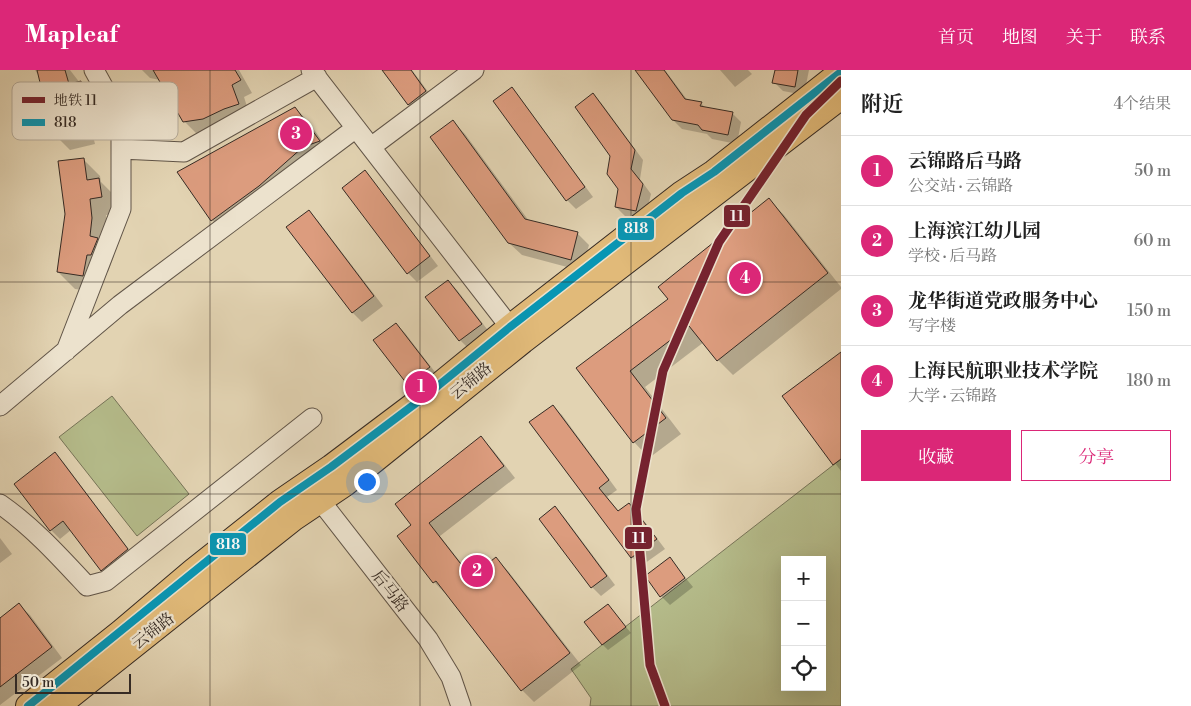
<!DOCTYPE html>
<html lang="zh">
<head>
<meta charset="utf-8">
<style>
  body { margin:0; font-family:"Libre Bodoni","Noto Serif SC",serif; background:#f2f2f2; color:#222 }
  .controls { position:absolute; right:15px; bottom:15px; display:grid; overflow:hidden; border-radius:0px; box-shadow:0 5px 20px #0002 }
  .controls button { width:45px; height:45px; display:grid; place-items:center; padding:0; border:0; border-bottom:1px solid #e0e0e0; background:#fff; color:#222; font:25px sans-serif }
  .scale { position:absolute; left:15px; bottom:12px; width:116px; box-sizing:border-box; padding-left:5px; border:2px solid #362b24; border-top:0; font-size:14px; line-height:18px; white-space:nowrap; color:#362b24; -webkit-text-stroke:4px #ece2cd; paint-order:stroke }
  .you { position:absolute; left:366px; top:411px; width:18px; height:18px; margin:-12px; border:4px solid #fff; border-radius:50%; background:#1a73e8; box-shadow:0 0 0 8px #1a73e833 }
  .badge { display:grid; place-items:center; width:32px; height:32px; border-radius:50%; background:#db2777; color:#fff; font-size:16px; font-weight:700 }
  .pin { position:absolute; translate:-50% -50%; border:2px solid #fff; box-shadow:0 1px 5px #0006 }
  .list { margin:0; padding:0; list-style:none }
  h2 { display:flex; justify-content:space-between; align-items:center; height:65px; margin:0; padding:0 20px; font-size:21px }
  h2 small { font-size:16px; font-weight:400; color:#767676 }
  .list li { display:grid; grid-template-columns:32px 1fr auto; gap:15px; align-items:center; box-sizing:border-box; height:70px; padding:0 20px; border-top:1px solid #e0e0e0 }
  .list b { display:block; font-size:19px; white-space:nowrap }
  .list p { margin:0; font-size:16px; white-space:nowrap; color:#767676 }
  .list em { font-size:16px; font-style:normal; color:#767676 }
  .actions { display:flex; gap:10px; padding:15px 20px }
  .actions a { flex:1; padding:11px 0; border:1px solid #db2777; border-radius:0px; text-align:center; font-size:18px; color:#db2777 }
  .actions .main { background:#db2777; color:#fff }
  .icon { flex:none; width:28px; height:28px; fill:none; stroke:currentColor; stroke-width:2; stroke-linecap:round; stroke-linejoin:round }
  .map { position:relative; flex:none; width:841px; height:636px; overflow:hidden }
  header { display:flex; align-items:center; gap:30px; box-sizing:border-box; height:70px; padding:0 25px; background:#db2777; color:#fff }
  header strong { font-size:24px }
  nav { display:flex; gap:28px; margin-inline-start:auto; font-size:18px }
  main { display:flex }
  aside { flex:1; background:#fff }
  .map>svg:first-child { display:block }
</style>
</head>
<body>
<header>
<strong>Mapleaf</strong>
<nav><a>首页</a><a>地图</a><a>关于</a><a>联系</a></nav>
</header>
<main>
<div class="map">
<svg width="841" height="636" viewBox="0 0 841 636">
  <rect width="100%" height="100%" fill="#e2d3b2"/>
  <filter id="stains"><feTurbulence type="fractalNoise" baseFrequency=".004" numOctaves="4"/><feColorMatrix values="0 0 0 0 .2 0 0 0 0 .09 0 0 0 0 .02 0 0 0 .5 -.17"/></filter>
  <radialGradient id="worn" r=".72"><stop offset=".6" stop-color="#630" stop-opacity="0"/><stop offset="1" stop-color="#630" stop-opacity=".3"/></radialGradient>
  <path fill="#b5bc8b" stroke="#767458" fill-rule="evenodd" d="M112 326 189 424 137 466 59 367Z
    M841 389V636H590L591 628 571 599ZM785 490H822V617H785Z"/>
  <path fill="#0003" d="M35 0H70L80 13 97 30 102 47 89 50 95 74 70 80 53 63 40 8Z
    M142 0H239L252 23 244 27 250 46 215 61 196 63 184 51 160 10 150 8Z
    M384 0H412L435 31 418 44 409 35Z
    M637 0H665L688 31 701 33 706 39 732 43 741 52 737 74 712 69 707 64 682 59 673 50Z
    M720 0H748L752 4 735 17Z
    M776 0H809L804 25 783 21 774 12Z
    M511 19 520 28 593 127 576 139 567 130 495 31Z
    M593 25 602 34 643 90 640 109 651 124 645 149 625 146 616 137 619 119Z
    M295 38 307 50 331 83 224 162 212 150Z
    M453 52 465 64 529 151 577 163 589 175 582 201 522 185 509 173Z
    M83 89 100 106 101 112 115 126 118 144 106 145 109 165 107 178 114 186 108 202 104 201 100 222 75 219 58 202Z
    M364 102 373 111 438 196 417 212 408 203 344 118Z
    M769 130 784 145 841 217V219L733 305 718 290 704 272 645 317 681 364 649 388 634 372 578 298 670 229Z
    M309 142 318 151 383 236 362 252 353 243 288 158Z
    M448 211 457 220 490 263 469 279 460 270 427 227Z
    M396 254 405 263 438 306 417 322 408 313Z
    M841 283V401L783 326Z
    M552 336 562 345 617 420 607 427 619 442 629 434 638 443 665 479 641 496 632 487 531 352Z
    M481 368 493 380 515 408 440 466 472 507 496 489 508 501 581 595 534 632 522 620 446 524 434 512 413 456Z
    M55 384 64 393 136 489 111 509 102 500 71 460 60 469 51 460Z
    M555 438 564 447 615 515 601 526 592 517Z
    M0 468 12 484 0 493Z
    M670 489 693 517 670 535 661 526Z
    M19 535 30 545 62 588 0 635V550Z
    M608 535 631 563 608 580 602 574Z"/>
  <path fill="#dc9c7e" stroke="#362b24" d="M37 0H65L69 14 81 11 85 31 73 33 78 57 52 63Z
    M153 0H235L241 10 232 15 239 34 224 39 203 49 183 52Z
    M382 0H411L426 21 408 35Z
    M635 0H664L685 29 702 32 700 36 733 42 728 65 702 60 698 55 672 50Z
    M775 0H798L795 17 772 13Z
    M512 17 585 117 566 131 493 31Z
    M593 23 635 80 631 99 643 114 636 141 615 137 618 119 607 104 610 86 575 37Z
    M295 37 320 71 303 77 259 116 211 151 177 102Z
    M453 50 525 149 578 162 571 190 508 173 430 67Z
    M84 88 87 110 99 108 102 127 90 129 92 148 90 166 98 168 91 185H87L83 206 57 202 65 144 58 91Z
    M365 100 430 186 407 204 342 118Z
    M769 128 828 203 717 291 689 256 630 301 666 348 633 373 576 298 668 229 658 217Z
    M309 140 374 226 352 243 286 157Z
    M448 210 482 254 459 271 425 227Z
    M396 253 430 297 407 314 373 270Z
    M841 282V389L833 395 782 326Z
    M553 335 609 410 599 418 618 441 629 433 657 469 631 488 529 352Z
    M481 366 504 396 429 453 471 507 496 487 570 583 521 621 436 511 433 513 397 466 411 455 395 434Z
    M55 382 128 479 101 501 63 451 50 461 14 414Z
    M555 436 607 506 591 518 539 449Z
    M670 487 685 508 660 527 645 506Z
    M19 533 52 577 0 617V548Z
    M608 534 626 557 602 575 584 552Z"/>
  <g fill="none" stroke-linecap="round" stroke-linejoin="round">
    <defs>
      <path id="minor" d="M311 0 510 257
        M371 77 474 0
        M121 79 184 82 317 7
        M66 281 121 139V49L94 0
        M0 336 120 235 356 58
        M312 420 428 569 451 607 461 636
        M0 434C33 457 60 487 87 516L106 511 312 348"/>
      <path id="major" d="M28 636 121 562 193 501 280 432 331 397 428 324 510 257 682 123 714 102 841 2
        M58 636 293 449 345 414 523 271 841 27"/>
    </defs>
    <use href="#minor" stroke="#615548" stroke-width="21"/>
    <use href="#major" stroke="#362b24" stroke-width="26"/>
    <use href="#minor" stroke="#ece2cd" stroke-width="19"/>
    <use href="#major" stroke="#e1ba79" stroke-width="24"/>
    <defs>
      <path id="bus-1" d="M28 636 280 432 331 397 428 324 510 257 682 123 714 102 841 2"/>
    </defs>
    <use href="#bus-1" stroke="#ece2cd" stroke-width="11"/>
    <use href="#bus-1" stroke="#0896b4" stroke-width="8"/>
    <defs>
      <path id="metro-1" d="M665 636 650 595 636 439 663 301 719 172 806 45 841 11"/>
    </defs>
    <use href="#metro-1" stroke="#ece2cd" stroke-width="12"/>
    <use href="#metro-1" stroke="#76232f" stroke-width="9"/>
  </g>
  <path fill="none" stroke="#362b24" stroke-width="1" stroke-opacity="0.55" d="M210 0V636M420 0V636M631 0V636M0 212H841M0 424H841"/>
  <g text-anchor="middle" dominant-baseline="central" stroke-width="4.5" stroke-linejoin="round" paint-order="stroke">
    <g font-size="16" fill="#362b24" stroke="#ece2cd">
      <text transform="translate(471 311) rotate(-39)">云锦路</text>
      <text transform="translate(390 521) rotate(52)">后马路</text>
      <text transform="translate(153 561) rotate(-38)">云锦路</text>
    </g>
  </g>
  <rect x="12" y="12" width="166" height="58" rx="8" fill="#ece2cd" stroke="#b5ab9a" stroke-width="1"/>
  <rect x="22" y="27" width="23" height="6" fill="#76232f"/>
  <rect x="22" y="49" width="23" height="7" fill="#0896b4"/>
  <g font-size="14" fill="#362b24">
    <text x="54" y="35">地铁 11</text>
    <text x="54" y="57">818</text>
  </g>
  <g stroke="#ece2cd" stroke-width="2">
    <rect x="723" y="134" width="28" height="24" rx="5" fill="#76232f"/>
    <rect x="617" y="147" width="38" height="24" rx="5" fill="#0896b4"/>
    <rect x="624" y="456" width="29" height="24" rx="5" fill="#76232f"/>
    <rect x="209" y="462" width="38" height="24" rx="5" fill="#0896b4"/>
  </g>
  <g font-size="14" text-anchor="middle" font-weight="bold" fill="#fff">
    <text x="737" y="151">11</text>
    <text x="636" y="163">818</text>
    <text x="639" y="473">11</text>
    <text x="228" y="479">818</text>
  </g>
  <rect width="100%" height="100%" filter="url(#stains)"/>
  <rect width="100%" height="100%" fill="url(#worn)"/>
</svg>
<div class="controls">
<button>+</button>
<button>−</button>
<button><svg class="icon" aria-label="locate" viewBox="0 0 24 24"><circle cx="12" cy="12" r="6"/><path d="M12 2v4M12 18v4M2 12h4M18 12h4"/></svg></button>
</div>
<div class="scale">50 m</div>
<div class="you"></div>
<div class="pin badge" style="left:421px;top:317px">1</div>
<div class="pin badge" style="left:477px;top:501px">2</div>
<div class="pin badge" style="left:296px;top:64px">3</div>
<div class="pin badge" style="left:745px;top:208px">4</div>
</div>
<aside>
<h2>附近<small>4个结果</small></h2>
<ul class="list">
<li><span class="badge">1</span><div><b>云锦路后马路</b><p>公交站 · 云锦路</p></div><em>50 m</em></li>
<li><span class="badge">2</span><div><b>上海滨江幼儿园</b><p>学校 · 后马路</p></div><em>60 m</em></li>
<li><span class="badge">3</span><div><b>龙华街道党政服务中心</b><p>写字楼</p></div><em>150 m</em></li>
<li><span class="badge">4</span><div><b>上海民航职业技术学院</b><p>大学 · 云锦路</p></div><em>180 m</em></li>
</ul>
<div class="actions"><a class="main">收藏</a><a>分享</a></div>
</aside>
</main>
</body>
</html>
